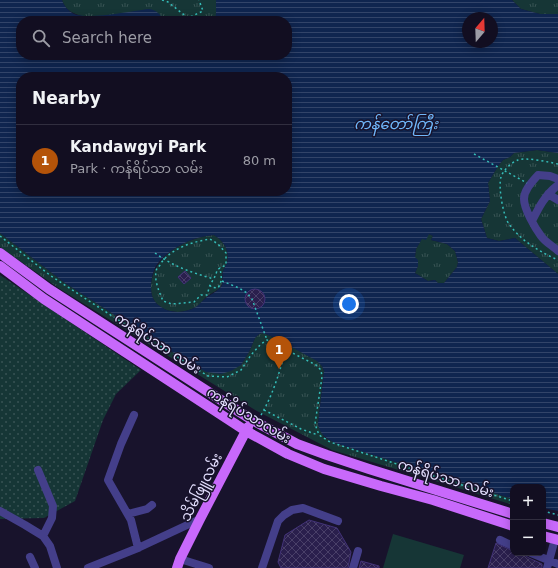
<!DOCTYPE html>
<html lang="en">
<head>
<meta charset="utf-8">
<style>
  body { margin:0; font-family:"DejaVu Sans","Noto Sans Myanmar",sans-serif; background:#1b172a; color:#f1f3f6 }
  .controls { position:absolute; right:12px; bottom:12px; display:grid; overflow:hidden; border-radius:8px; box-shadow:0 2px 10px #0003 }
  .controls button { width:36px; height:36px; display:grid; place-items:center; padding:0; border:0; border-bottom:1px solid #312e3f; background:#120e21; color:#f1f3f6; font:20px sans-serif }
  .compass { position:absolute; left:462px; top:12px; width:36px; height:36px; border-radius:50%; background:#120e21; box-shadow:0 2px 10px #0003; rotate:19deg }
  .you { position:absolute; left:349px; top:304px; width:14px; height:14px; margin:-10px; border:3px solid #fff; border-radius:50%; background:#1a73e8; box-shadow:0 0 0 6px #1a73e833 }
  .badge { display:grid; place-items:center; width:26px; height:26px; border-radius:50%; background:#b45309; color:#fff; font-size:13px; font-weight:700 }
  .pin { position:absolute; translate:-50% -33px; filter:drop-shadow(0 1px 2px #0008) }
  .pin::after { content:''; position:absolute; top:21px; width:14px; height:12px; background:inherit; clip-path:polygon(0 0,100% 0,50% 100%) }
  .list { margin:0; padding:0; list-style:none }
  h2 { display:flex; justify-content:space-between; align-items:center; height:52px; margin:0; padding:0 16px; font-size:17px }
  h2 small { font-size:13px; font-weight:400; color:#9c9ca5 }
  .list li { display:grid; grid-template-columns:26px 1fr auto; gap:12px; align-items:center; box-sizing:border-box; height:72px; padding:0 16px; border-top:1px solid #312e3f }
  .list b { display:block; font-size:15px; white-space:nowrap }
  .list p { margin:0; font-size:13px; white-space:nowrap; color:#9c9ca5 }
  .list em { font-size:13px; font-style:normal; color:#9c9ca5 }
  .icon { flex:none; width:22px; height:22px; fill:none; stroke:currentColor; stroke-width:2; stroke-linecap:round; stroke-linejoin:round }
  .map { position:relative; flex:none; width:558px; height:568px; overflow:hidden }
  .search { position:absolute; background:#120e21; box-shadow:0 2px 10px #0003; left:16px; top:16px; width:276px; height:44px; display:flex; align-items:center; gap:10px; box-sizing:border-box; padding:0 14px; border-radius:16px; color:#9c9ca5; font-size:15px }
  .panel { position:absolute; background:#120e21; box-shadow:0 2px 10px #0003; left:16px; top:72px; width:276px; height:124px; border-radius:16px }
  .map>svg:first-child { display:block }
</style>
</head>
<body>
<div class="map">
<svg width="558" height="568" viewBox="0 0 558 568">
  <defs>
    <pattern id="grass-dots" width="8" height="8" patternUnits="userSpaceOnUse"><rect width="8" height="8" fill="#163636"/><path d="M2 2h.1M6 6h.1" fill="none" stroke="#385354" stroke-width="1.8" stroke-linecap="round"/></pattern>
    <pattern id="park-tufts" width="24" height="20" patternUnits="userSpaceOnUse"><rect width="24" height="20" fill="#163636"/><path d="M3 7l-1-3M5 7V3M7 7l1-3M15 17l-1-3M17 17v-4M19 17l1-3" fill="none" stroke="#385354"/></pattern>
    <pattern id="water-rules" width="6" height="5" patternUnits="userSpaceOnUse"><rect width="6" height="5" fill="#0f254f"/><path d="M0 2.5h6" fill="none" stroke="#324469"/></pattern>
    <pattern id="building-cross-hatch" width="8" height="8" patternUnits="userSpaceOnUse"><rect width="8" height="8" fill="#2a1f4d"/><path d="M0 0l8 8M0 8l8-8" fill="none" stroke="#493f68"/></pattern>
  </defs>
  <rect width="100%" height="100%" fill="#18132c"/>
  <path fill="url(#grass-dots)" d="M0 275 141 370 116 394 103 420 75 501 44 518 0 519Z"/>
  <path fill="url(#park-tufts)" d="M62 0H216V19L215 21H162L163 19 82 16C72 13 66 11 62 0Z
    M512 0H558V14H540L521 9Z
    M537 150 558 153V274L515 238 499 241 487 238 481 219 490 201 488 183 498 166 503 160 510 157 514 153Z
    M0 233 65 283 174 353 241 365 249 352 255 338 258 335 261 333 266 334 275 338 318 361 322 366 324 371 318 424 324 437 335 443 513 499V505L432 480 332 450 257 411 60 289 0 247Z
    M429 234 433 236 431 240 447 244 455 251 458 262 457 267 444 283H438L435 280 428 281 415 273 418 266 415 257 416 249 422 238Z
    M214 235C224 241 230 251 227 263 226 266 224 268 223 271 221 276 224 281 221 286 219 290 213 292 209 295 204 298 201 304 196 307 186 313 171 314 161 307 153 302 151 295 151 287 151 256 187 237 214 235Z"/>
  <path fill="#163636" d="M393 534 464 555 460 568H383Z"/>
  <path fill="url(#water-rules)" fill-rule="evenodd" d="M0 0H62C64 6 68 11 74 14 88 20 131 11 149 9 156 10 159 13 163 19L162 21H21V55H287V21H215L216 13V0H512L521 9 540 14H558V153L537 150 514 153 510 157 503 160 498 166 488 183 490 201 481 219 487 238 499 241 515 238 558 274V511L543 508V487H513V499L335 443C325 437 321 436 318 424L324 371 322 366 317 361 275 338 266 334 261 333 258 335 255 338 249 352 241 365 231 371 221 374 206 372 174 353 65 283 0 233ZM468 18H492V42H468ZM21 77H287V191H21ZM429 234 433 236 431 240 447 244 455 251 458 262 457 267 444 283H438L435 280 428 281 415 273 418 266V260L415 257 416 249 422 239 426 240ZM214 235C224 241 230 251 227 263 226 266 224 268 223 271 221 277 225 283 220 288 216 292 211 294 207 297 203 300 200 304 196 307 186 313 171 314 161 307 153 302 151 295 151 287 151 280 153 271 156 266 167 249 194 236 214 235Z"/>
  <path fill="url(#building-cross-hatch)" stroke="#423278" d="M185 271 191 278 184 284 178 277Z
    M245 299a10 10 0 1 1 20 0a10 10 0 1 1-20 0Z
    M309 520 337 528 351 552 348 568H281L278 562 285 535Z
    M496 543 513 551V553H526V556L529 558 542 564V568H488Z
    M361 561 379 566V568H359Z"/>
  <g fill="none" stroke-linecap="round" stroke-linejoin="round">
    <path stroke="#35bcb8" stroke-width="1.5" stroke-dasharray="2 3" stroke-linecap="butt" d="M162 0 168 2 188 18 203 11 199 0
      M558 164C548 162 527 157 518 160 512 162 503 170 501 177 498 186 503 216 509 224 521 241 540 252 558 260
      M0 236 51 276 112 316 208 376 227 377 241 370 251 355 261 344 267 340 316 365 321 370 322 377 315 424 319 435 330 442 430 475 513 501
      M155 253C172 266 193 273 214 279
      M222 281 239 288 247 293 252 299 267 340
      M210 285 211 287 218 288C223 280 221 276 220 268L217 270C216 276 213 280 210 285 209 288 208 292 207 295H201L194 302 172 304 163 301C159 291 153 279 157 268 158 268 161 264 161 263 172 248 192 242 210 239L218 244 226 253V265L220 268
      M264 410 301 429 318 435
      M261 415C273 395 279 373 286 350
      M543 511 558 515"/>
    <path stroke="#443f8a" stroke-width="8" d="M558 179 550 176 538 175C532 182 524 190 524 199 524 209 535 228 541 236 545 242 553 246 558 251
      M548 194 558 200
      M532 221C539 207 545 195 558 185
      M134 415 121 444 108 480 131 520 138 548
      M38 470 53 506 52 518 43 536
      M0 511 25 525 43 536 50 546 57 568
      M128 514 147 509 152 505
      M500 540 513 546
      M531 553 558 564
      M30 557 35 568
      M180 559 209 568
      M88 568 138 548 200 519
      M262 568 278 521 284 515 292 510 303 508 338 521
      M353 568 358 551
      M547 568 555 539"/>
    <path stroke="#c869fb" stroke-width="10" d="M0 253 49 289 252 420 297 444 327 455 369 469 513 514
      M0 266 44 299 246 431 288 454 324 469 381 486 433 500 513 526
      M543 523 558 527
      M543 536 558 540
      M177 568 180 559 200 519 248 427"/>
    <path stroke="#35bcb8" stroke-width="1.5" stroke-dasharray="2 3" stroke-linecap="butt" d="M474 154 527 183"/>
  </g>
  <g text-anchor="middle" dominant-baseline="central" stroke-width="3" stroke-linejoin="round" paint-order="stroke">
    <g font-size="14" fill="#e3dffe" stroke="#18132c">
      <text transform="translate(158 343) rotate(33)">ကန်ရိပ်သာ လမ်း</text>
      <text transform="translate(249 415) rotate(31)">ကန်ရိပ်သာလမ်း</text>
      <text transform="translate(446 478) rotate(17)">ကန်ရိပ်သာ လမ်း</text>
      <text transform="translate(201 487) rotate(-63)">သိမ်ဖြူလမ်း</text>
    </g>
    <g font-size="15" font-style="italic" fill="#70b7fb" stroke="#18132c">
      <text x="396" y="124">ကန်တော်ကြီး</text>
    </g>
  </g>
</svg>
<div class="controls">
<button>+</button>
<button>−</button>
</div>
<svg class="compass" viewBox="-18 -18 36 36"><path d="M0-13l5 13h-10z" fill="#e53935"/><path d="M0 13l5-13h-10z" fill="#9c9ca5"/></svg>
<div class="you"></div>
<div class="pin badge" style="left:279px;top:369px">1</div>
<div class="search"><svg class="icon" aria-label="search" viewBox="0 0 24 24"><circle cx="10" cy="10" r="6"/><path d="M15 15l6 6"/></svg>Search here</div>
<section class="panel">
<h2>Nearby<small></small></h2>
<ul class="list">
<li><span class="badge">1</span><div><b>Kandawgyi Park</b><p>Park · ကန်ရိပ်သာ လမ်း</p></div><em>80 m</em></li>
</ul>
</section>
</div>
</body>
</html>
